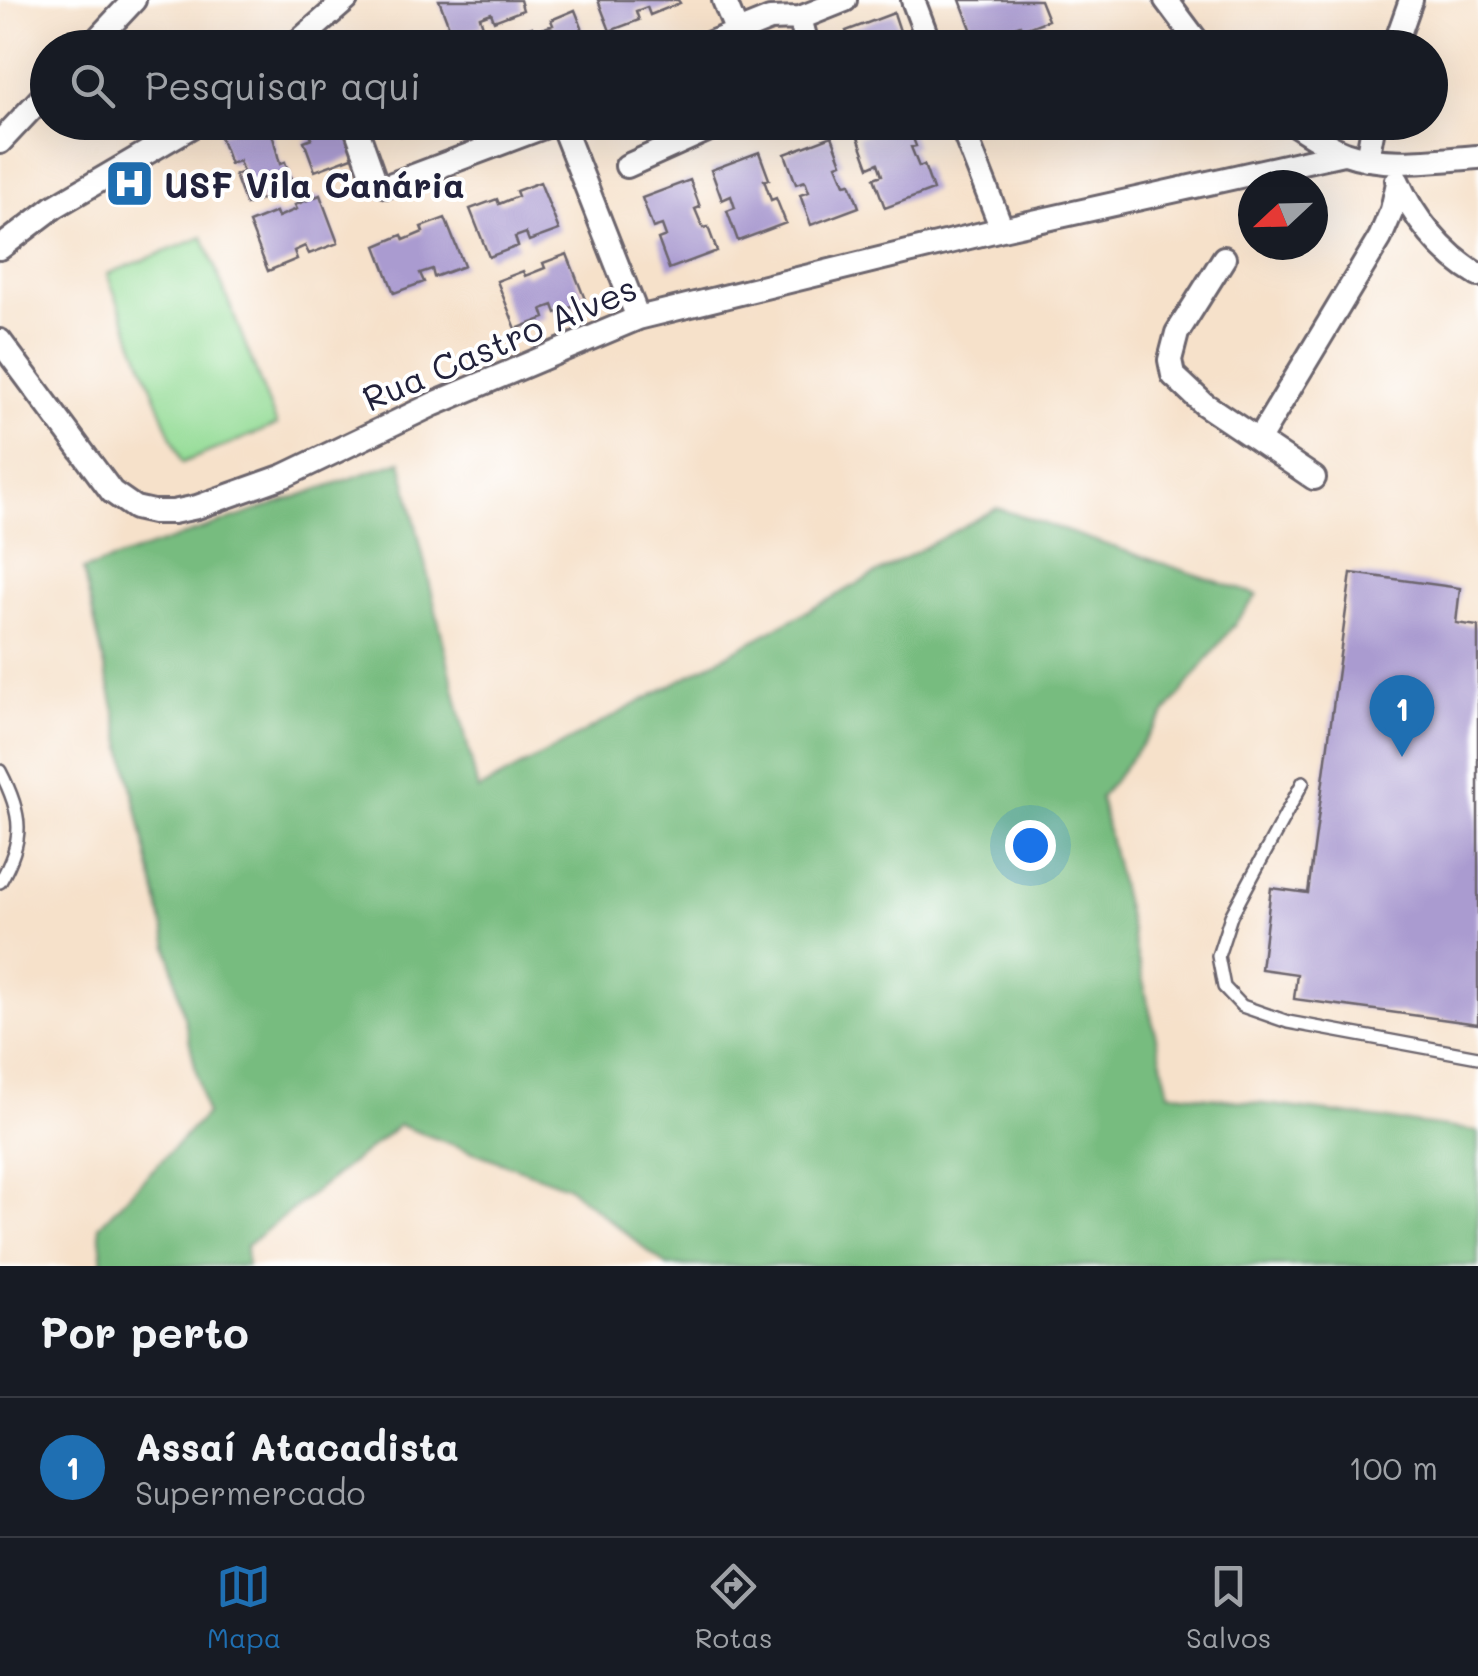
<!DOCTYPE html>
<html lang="pt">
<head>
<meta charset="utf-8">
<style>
  body { margin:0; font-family:Mali,sans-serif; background:#242831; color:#f1f3f6 }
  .compass { position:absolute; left:1238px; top:170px; width:90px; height:90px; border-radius:50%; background:#171b24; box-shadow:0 10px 40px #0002; rotate:248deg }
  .you { position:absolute; left:1030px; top:845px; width:35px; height:35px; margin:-25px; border:8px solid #fff; border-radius:50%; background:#1a73e8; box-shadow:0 0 0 15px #1a73e833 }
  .badge { display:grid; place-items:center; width:65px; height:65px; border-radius:50%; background:#1f6fb2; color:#fff; font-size:32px; font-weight:700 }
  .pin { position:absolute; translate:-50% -82px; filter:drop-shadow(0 2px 5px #0008) }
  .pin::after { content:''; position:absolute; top:52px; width:35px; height:30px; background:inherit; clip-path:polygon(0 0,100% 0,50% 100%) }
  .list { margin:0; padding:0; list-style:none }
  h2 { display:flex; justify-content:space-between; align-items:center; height:130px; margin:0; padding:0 40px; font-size:42px }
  h2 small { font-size:32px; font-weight:400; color:#9ea1a6 }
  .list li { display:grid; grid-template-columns:65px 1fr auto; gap:30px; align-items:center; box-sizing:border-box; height:140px; padding:0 40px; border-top:2px solid #363941 }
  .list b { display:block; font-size:38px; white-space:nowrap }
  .list p { margin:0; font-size:32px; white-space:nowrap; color:#9ea1a6 }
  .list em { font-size:32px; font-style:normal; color:#9ea1a6 }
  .icon { flex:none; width:55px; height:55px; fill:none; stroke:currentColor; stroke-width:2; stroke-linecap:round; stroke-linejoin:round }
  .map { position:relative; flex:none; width:1478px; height:1266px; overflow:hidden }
  .search { position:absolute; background:#171b24; box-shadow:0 10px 40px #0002; left:30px; right:30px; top:30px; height:110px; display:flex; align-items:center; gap:25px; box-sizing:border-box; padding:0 35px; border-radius:55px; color:#9ea1a6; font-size:38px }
  .sheet { height:270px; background:#171b24 }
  nav { display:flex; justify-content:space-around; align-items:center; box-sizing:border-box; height:140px; border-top:2px solid #363941; background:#171b24; font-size:28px; color:#9ea1a6 }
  nav a { display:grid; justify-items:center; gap:5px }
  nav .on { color:#1f6fb2 }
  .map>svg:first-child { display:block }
</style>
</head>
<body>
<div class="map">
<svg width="1478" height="1266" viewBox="0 0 1478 1266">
  <rect width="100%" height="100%" fill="#fff"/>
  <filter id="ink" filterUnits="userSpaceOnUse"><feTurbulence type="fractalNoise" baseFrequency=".01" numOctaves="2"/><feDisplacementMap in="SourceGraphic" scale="20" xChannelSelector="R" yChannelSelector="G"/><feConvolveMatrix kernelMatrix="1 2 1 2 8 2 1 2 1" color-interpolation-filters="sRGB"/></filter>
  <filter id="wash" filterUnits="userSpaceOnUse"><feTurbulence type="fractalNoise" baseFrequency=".0048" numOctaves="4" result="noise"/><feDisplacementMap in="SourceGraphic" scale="40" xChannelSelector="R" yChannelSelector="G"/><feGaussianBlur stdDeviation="2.25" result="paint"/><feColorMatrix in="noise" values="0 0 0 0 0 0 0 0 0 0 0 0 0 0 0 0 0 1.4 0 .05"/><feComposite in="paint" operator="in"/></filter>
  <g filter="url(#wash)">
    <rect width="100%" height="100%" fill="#f6e1ca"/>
    <path fill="#94dc96" stroke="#5b7f68" stroke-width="2.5" d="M203 237 277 425 182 463 107 274Z"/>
    <path fill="#77bc7f" stroke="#4c6f5d" stroke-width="2.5" d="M401 461 478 790 997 508 1257 595 1100 798 1169 1092 1478 1131V1266H667L567 1186 399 1125 246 1246 247 1266H103L99 1226 206 1114 83 570Z"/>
    <g id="blocks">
      <path fill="#aa9bd0" d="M439 0H520L523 10 494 21 491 13 480 17 483 26 453 37Z
        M598 0H678L680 3 650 15 647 7 636 11 639 20 610 31Z
        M960 0H1040L1048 20 1022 30 1020 25 1000 32 1002 37 978 47Z
        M575 10 590 48H509L505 38 532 27 533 32 553 25 551 20Z
        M894 13 903 40 899 42 901 48H852L846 31Z
        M250 122H269L280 164 285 162 294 187 246 205 235 175 243 172 239 161 230 164 219 134Z
        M296 122H345L363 153 315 171 304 141 312 138 307 127 299 130Z
        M396 122H436V123L401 136Z
        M897 122H907L916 146 911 147 919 167 924 165 933 190 885 208 874 178 882 175 878 163 869 167 858 137Z
        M832 136 842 163 837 165 845 184 850 183 859 207 811 225 800 195 809 192 805 181 796 184 785 154Z
        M759 152 769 179 764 180 771 200 776 198 786 223 738 241 727 211 735 208 731 196 722 200 711 170Z
        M690 180 700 207 695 209 703 228 708 227 717 251 669 269 658 239 666 236 662 225 653 228 642 198Z
        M540 182 559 230 529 241 526 233 515 237 518 246 489 257 470 209 497 199 499 204 518 196 516 191Z
        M320 195 338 243 309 254 305 246 294 251 297 259 268 271 249 223 276 212 278 217 297 209 295 205Z
        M445 218 464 266 434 277 432 269 420 273 424 282 394 293 376 246 402 235 404 240 423 232 421 227Z
        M567 254 586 302 556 313 553 305 542 309 545 318 516 329 497 281 523 271 525 276 545 268 543 263Z
        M1351 573 1460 588 1456 623 1478 626V1024L1294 999 1297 974 1261 969 1271 888 1308 893Z"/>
    </g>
  </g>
  <g filter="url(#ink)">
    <use href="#blocks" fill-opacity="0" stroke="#6c656d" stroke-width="2.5"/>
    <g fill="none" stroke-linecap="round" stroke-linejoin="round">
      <defs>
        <path id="lane" d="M0 771C23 815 25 839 0 882
          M1303 782 1231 916 1218 956 1224 987 1242 1006 1288 1022 1478 1057"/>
        <path id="street" d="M724 0 737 32
          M913 0 931 48
          M1166 0 1202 48
          M800 18 808 48
          M89 48 134 0
          M291 48 346 0
          M698 48 770 19 800 18 845 0
          M1394 48 1411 0
          M354 122 375 181 387 186 557 122
          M561 122 638 318
          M960 122 1002 229
          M1291 122C1308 133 1327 146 1345 153 1387 168 1435 160 1478 157
          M0 142 48 91
          M1367 159 1374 122
          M627 166 725 122
          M1397 180C1413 217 1442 254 1478 275
          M0 248 54 207 199 122
          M1224 258 1177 333 1170 360 1173 375 1204 404 1314 478
          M0 341 112 492 135 508 153 512H173L197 507 284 476 434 404 638 318 1002 229 1343 153
          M1259 439 1380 238 1392 210 1398 183"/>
      </defs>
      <use href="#lane" stroke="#6c656d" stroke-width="16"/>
      <use href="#street" stroke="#6c656d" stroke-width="28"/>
      <use href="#lane" stroke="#fff" stroke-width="11"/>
      <use href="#street" stroke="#fff" stroke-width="22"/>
    </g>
  </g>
  <defs>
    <symbol id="hospital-square" viewBox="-11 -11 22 22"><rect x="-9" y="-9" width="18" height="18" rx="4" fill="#1f6fb2" stroke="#fff"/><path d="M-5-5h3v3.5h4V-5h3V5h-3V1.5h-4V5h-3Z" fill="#fff"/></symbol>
  </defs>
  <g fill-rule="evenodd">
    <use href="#hospital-square" x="102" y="156" width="55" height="55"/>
  </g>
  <g text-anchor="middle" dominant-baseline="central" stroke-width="8" stroke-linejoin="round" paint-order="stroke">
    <g font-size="35" font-weight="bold" fill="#22223b" stroke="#fff" text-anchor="start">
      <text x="164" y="184">USF Vila Canária</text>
    </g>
    <g font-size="35" fill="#22223b" stroke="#fff">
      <text transform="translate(499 342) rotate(-23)">Rua Castro Alves</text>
    </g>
  </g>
</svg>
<svg class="compass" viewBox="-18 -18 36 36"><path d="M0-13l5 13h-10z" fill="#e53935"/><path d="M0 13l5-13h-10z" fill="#9ea1a6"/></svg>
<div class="you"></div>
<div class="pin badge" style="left:1402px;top:757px">1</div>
<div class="search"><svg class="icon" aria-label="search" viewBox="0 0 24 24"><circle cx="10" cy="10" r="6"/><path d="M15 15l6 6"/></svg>Pesquisar aqui</div>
</div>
<section class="sheet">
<h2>Por perto<small></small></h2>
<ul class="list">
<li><span class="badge">1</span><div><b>Assaí Atacadista</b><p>Supermercado</p></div><em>100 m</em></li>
</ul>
</section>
<nav>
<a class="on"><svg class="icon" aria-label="map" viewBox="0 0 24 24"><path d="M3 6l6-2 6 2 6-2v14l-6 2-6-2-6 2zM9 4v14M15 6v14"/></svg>Mapa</a>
<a><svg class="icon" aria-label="directions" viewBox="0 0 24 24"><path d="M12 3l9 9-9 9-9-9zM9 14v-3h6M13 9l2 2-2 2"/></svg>Rotas</a>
<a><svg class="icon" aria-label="saved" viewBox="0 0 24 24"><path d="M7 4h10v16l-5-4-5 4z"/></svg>Salvos</a>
</nav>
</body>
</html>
